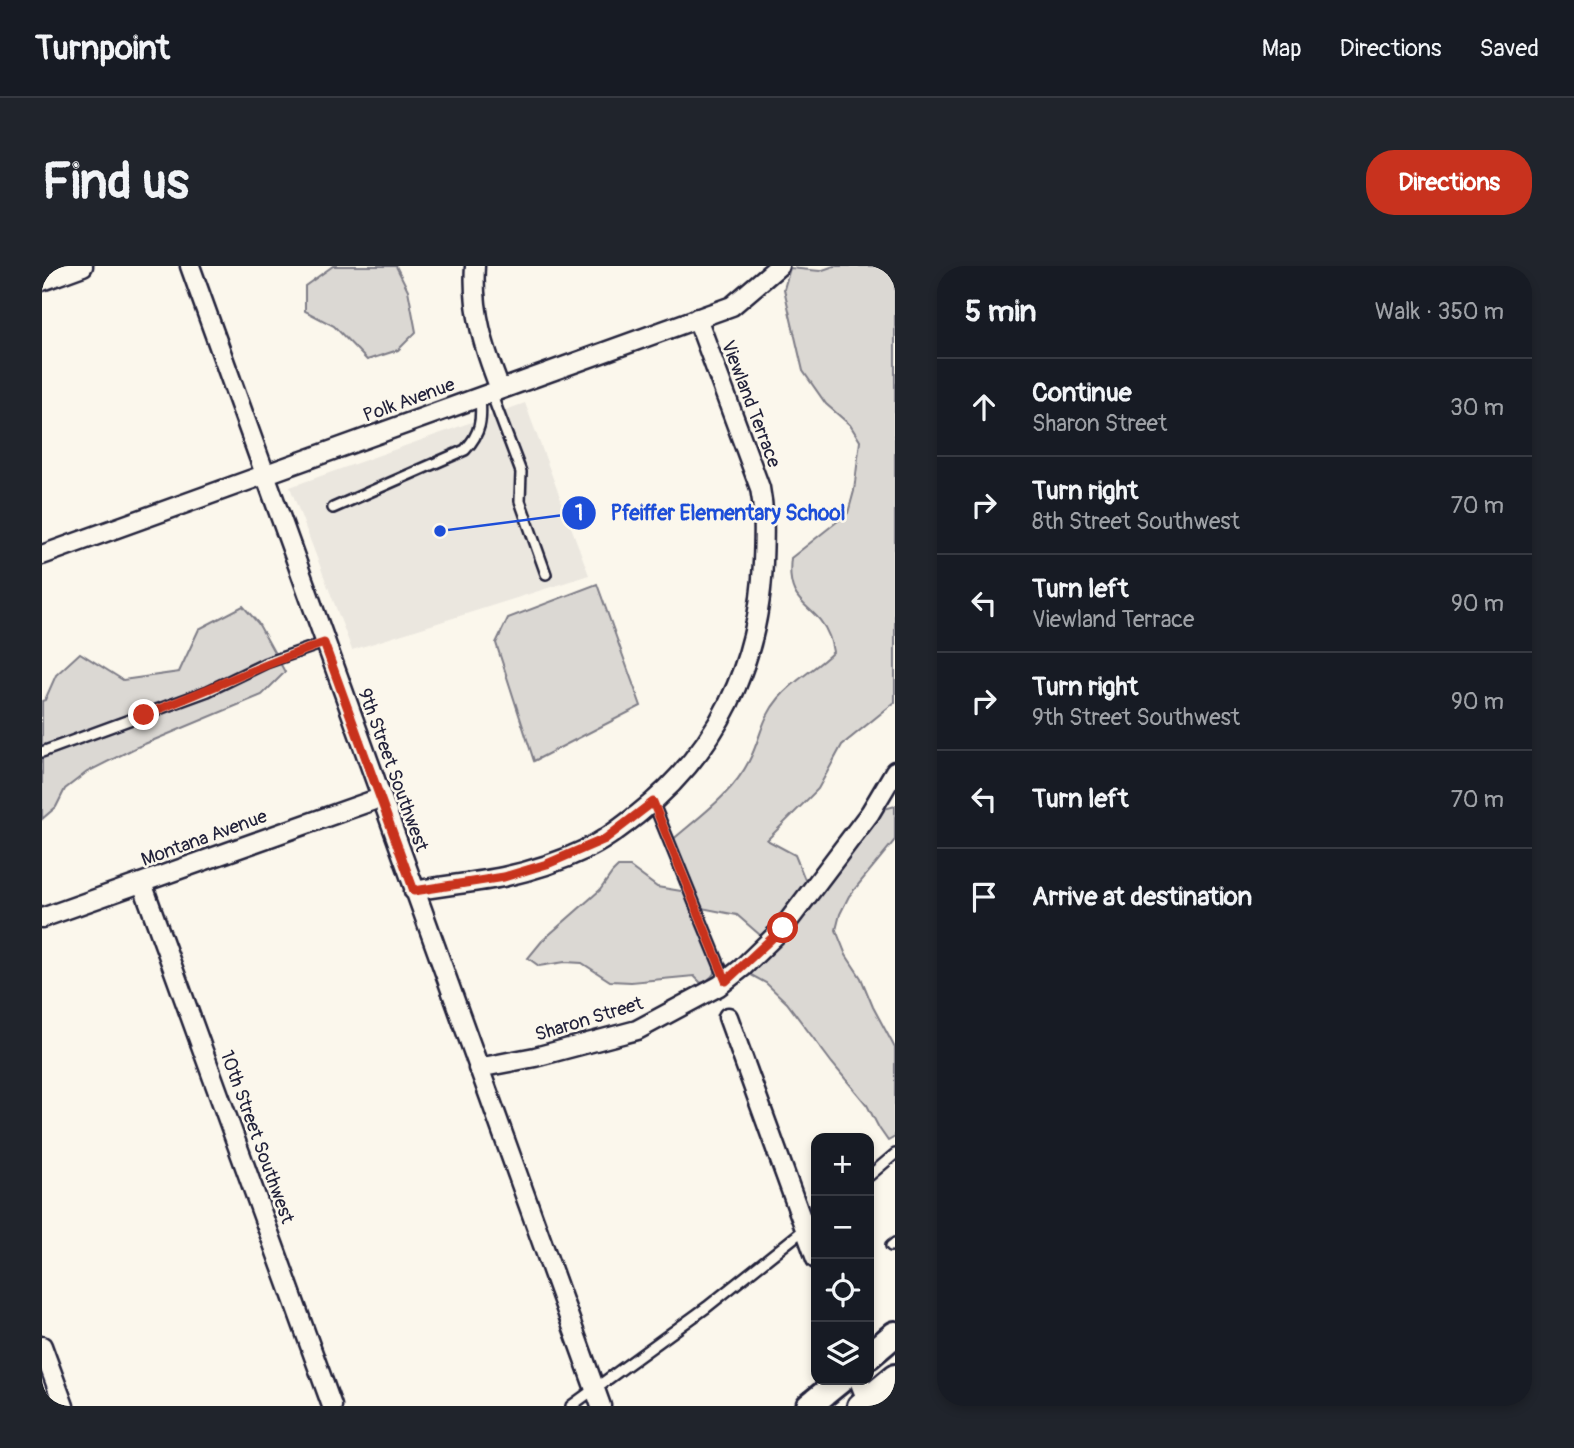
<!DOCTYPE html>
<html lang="en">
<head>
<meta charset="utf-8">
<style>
  body { margin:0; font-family:Pangolin,sans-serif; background:#20242c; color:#f1f3f6 }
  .controls { position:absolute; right:21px; bottom:21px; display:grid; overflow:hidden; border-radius:14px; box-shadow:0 4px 10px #0003 }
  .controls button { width:63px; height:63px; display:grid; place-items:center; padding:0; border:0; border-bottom:2px solid #363941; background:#171b24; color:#f1f3f6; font:35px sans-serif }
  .stop { position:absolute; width:21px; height:21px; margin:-16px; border:5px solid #c8321e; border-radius:50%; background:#fff }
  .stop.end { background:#c8321e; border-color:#fff; box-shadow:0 2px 7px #0008 }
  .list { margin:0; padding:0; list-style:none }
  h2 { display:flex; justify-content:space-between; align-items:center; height:91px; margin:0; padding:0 28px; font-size:30px }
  h2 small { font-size:23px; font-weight:400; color:#9ea1a6 }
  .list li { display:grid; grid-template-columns:46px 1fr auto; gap:21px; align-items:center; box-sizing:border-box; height:98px; padding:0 28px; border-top:2px solid #363941 }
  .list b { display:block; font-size:26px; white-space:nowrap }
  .list p { margin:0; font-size:23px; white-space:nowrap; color:#9ea1a6 }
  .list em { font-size:23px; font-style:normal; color:#9ea1a6 }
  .icon { flex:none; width:38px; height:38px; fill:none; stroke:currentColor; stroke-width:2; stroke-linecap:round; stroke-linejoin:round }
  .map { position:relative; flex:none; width:853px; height:1140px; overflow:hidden; border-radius:28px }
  header { display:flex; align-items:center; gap:42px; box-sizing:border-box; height:98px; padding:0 35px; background:#171b24; border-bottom:2px solid #363941 }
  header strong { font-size:33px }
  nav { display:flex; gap:38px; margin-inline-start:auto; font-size:24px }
  .intro { display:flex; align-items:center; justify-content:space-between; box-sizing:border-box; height:168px; padding:0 42px }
  h1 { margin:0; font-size:49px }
  .button { padding:18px 32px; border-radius:28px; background:#c8321e; color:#fff; font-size:24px; font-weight:700 }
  main { display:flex; gap:42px; padding:0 42px }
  aside { flex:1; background:#171b24; border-radius:28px; box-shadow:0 4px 10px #0003 }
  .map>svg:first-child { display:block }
</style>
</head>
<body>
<header>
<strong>Turnpoint</strong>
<nav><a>Map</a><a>Directions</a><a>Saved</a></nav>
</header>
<div class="intro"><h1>Find us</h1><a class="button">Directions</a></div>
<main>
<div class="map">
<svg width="853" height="1140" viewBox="0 0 853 1140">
  <rect width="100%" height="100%" fill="#fbf7ec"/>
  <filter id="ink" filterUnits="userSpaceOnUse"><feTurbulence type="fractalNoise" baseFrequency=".0143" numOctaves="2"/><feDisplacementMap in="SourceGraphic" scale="14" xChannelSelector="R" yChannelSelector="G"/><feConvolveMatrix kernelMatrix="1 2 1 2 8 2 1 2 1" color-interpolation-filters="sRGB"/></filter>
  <g filter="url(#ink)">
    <path fill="#ebe7df" d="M483 137 547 309 310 384 248 221Z"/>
    <path fill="#dbd8d3" stroke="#7e7d87" stroke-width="2" d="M291 0H354L366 24 374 66 356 84 325 94 292 60 263 45V20Z
      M792 0H853V436L800 479 776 523 725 574 753 589 768 626 828 547 853 540V574L807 630 798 648 794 664 804 689 819 712 831 741 853 782V871L846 875 837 862 825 839 790 797 745 737 724 717 709 709 702 700 726 676 695 649 655 641 677 699C672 708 669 714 659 717L652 710 589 716 568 715 540 697 523 696 497 700 486 692 500 675 558 624 570 607 576 601H588L615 621 639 625 646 622 627 577C655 552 690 529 707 495 719 472 719 453 737 432 753 413 774 403 791 386 790 381 789 375 787 370 774 336 743 343 749 292L806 247 812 225 818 175 808 159 784 138 761 105 742 23 748 2 778 5Z
      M555 318 599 440 492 495 454 377 466 352Z
      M201 340 216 357 243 406 220 429 93 482 45 506 23 523 14 541 0 553V435L3 434 14 409 38 387 81 414 137 406 157 363Z"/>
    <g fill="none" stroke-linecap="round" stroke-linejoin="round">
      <defs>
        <path id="service" d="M449 127 479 206 478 235 504 308
          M291 242 423 184C439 167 440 154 438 131
          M0 486 166 425 224 397 282 377
          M611 536 684 715
          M827 910 853 888
          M849 980 853 977
          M529 1140 665 1041 774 954"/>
        <path id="minor" d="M148 0 559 1140
          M433 0C430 45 442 82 458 123
          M0 15 41 0
          M0 289 690 40 737 0
          M100 617 290 1140
          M372 625C402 619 432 617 461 611 488 605 517 596 542 584 562 575 578 562 595 549 676 485 717 398 721 296 722 271 723 247 718 222L655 52
          M0 652 338 532
          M686 751 774 993
          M436 802 493 791 595 764 677 720 700 702 741 662 828 547 853 505
          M0 1080 22 1140
          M817 1114 827 1140"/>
        <path id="secondary" d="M827 1090 853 1068
          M767 1140 799 1114
          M818 1140 853 1111"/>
      </defs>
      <use href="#service" stroke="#22223b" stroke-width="14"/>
      <use href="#minor" stroke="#22223b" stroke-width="23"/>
      <use href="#secondary" stroke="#22223b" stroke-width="30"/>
      <use href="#service" stroke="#fbf7ec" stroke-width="9"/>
      <use href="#minor" stroke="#fbf7ec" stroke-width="18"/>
      <use href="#secondary" stroke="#fbf7ec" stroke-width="24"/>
    </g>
  </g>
  <g fill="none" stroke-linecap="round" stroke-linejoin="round" filter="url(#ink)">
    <path stroke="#c8321e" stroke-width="9" d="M102 449C163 426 221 398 282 377L372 625 462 611 505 598 563 573 611 536 684 715 741 662"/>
  </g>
  <g text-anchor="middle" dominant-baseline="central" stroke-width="5" stroke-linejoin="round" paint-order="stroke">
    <g font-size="19" fill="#22223b" stroke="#fbf7ec">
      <text transform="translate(367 134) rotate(-20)">Polk Avenue</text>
      <text transform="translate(709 138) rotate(69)">Viewland Terrace</text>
      <text transform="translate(351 504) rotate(70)">9th Street Southwest</text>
      <text transform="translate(162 572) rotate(-20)">Montana Avenue</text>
      <text transform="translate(547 753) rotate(-17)">Sharon Street</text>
      <text transform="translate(215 871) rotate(70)">10th Street Southwest</text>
    </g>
  </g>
  <path fill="none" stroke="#1d4ed8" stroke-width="2.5" d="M398 265L537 247"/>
  <g fill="#1d4ed8" stroke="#fbf7ec" stroke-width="2.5">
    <circle cx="398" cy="265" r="7"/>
    <circle cx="537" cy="247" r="18"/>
  </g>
  <g font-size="21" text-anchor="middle" font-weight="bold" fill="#fff">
    <text x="537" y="254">1</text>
  </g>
  <g font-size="21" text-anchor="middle" font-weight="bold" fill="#1d4ed8" stroke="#fbf7ec" stroke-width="5" stroke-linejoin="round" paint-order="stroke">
    <text x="686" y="254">Pfeiffer Elementary School</text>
  </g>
</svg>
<div class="controls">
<button>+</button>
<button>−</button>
<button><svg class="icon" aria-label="locate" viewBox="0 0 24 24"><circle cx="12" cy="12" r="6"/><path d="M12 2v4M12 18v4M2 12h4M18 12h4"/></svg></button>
<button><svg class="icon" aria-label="layers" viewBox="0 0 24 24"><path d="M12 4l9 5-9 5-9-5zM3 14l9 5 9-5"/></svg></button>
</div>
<div class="stop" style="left:741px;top:662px"></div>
<div class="stop end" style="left:102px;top:449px"></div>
</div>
<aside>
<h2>5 min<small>Walk · 350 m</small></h2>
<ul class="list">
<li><svg class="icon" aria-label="ahead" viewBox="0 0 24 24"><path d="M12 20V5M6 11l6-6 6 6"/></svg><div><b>Continue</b><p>Sharon Street</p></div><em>30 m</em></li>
<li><svg class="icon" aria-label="right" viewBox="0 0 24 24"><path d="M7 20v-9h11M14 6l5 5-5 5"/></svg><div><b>Turn right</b><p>8th Street Southwest</p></div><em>70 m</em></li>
<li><svg class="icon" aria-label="left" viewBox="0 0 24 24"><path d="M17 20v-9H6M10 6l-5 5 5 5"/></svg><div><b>Turn left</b><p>Viewland Terrace</p></div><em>90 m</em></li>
<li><svg class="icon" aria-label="right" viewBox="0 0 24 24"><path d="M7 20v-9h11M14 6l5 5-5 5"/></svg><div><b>Turn right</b><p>9th Street Southwest</p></div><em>90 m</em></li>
<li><svg class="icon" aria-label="left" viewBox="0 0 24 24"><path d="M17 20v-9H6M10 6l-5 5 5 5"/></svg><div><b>Turn left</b></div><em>70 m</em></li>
<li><svg class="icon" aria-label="arrive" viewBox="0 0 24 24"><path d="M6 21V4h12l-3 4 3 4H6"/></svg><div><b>Arrive at destination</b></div></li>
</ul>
</aside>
</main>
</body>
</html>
